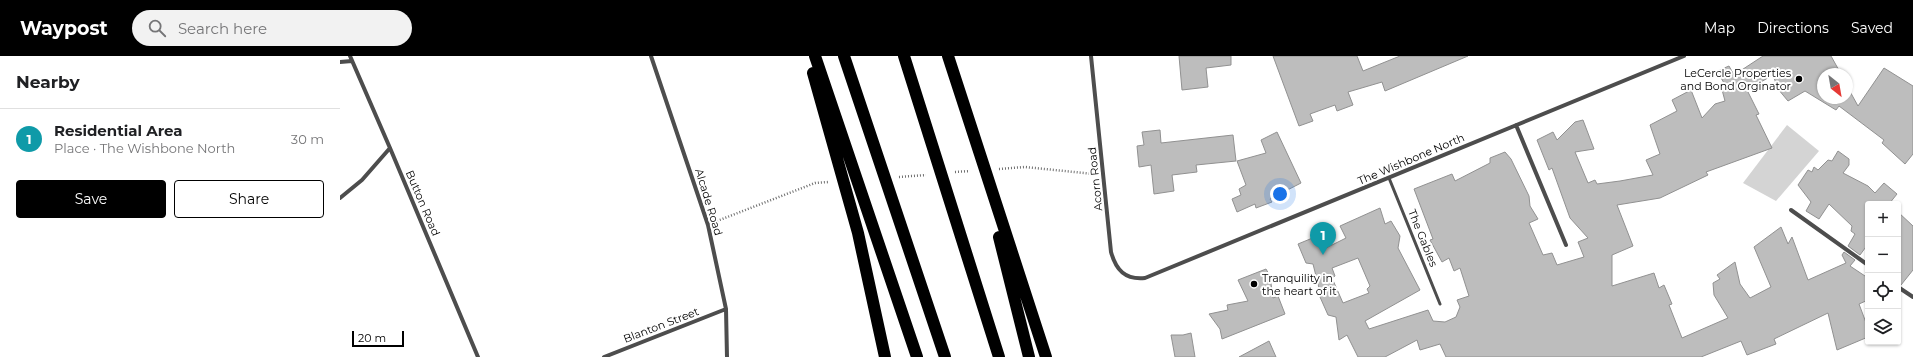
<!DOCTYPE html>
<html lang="en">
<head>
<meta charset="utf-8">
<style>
  body { margin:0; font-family:Montserrat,sans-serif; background:#f2f2f2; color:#202124 }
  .controls { position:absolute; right:12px; bottom:12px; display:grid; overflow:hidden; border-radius:4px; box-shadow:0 1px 3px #0004 }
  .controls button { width:36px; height:36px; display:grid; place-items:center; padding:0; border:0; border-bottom:1px solid #e0e0e0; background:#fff; color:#202124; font:20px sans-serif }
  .compass { position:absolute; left:1477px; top:12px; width:36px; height:36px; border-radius:50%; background:#fff; box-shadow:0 1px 3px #0004; rotate:149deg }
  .scale { position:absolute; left:12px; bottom:10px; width:52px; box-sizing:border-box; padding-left:4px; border:2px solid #000; border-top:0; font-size:11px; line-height:14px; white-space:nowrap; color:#000; -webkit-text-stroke:3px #fff; paint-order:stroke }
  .you { position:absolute; left:940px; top:138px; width:14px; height:14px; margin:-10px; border:3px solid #fff; border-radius:50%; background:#1a73e8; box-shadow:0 0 0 6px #1a73e833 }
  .badge { display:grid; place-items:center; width:26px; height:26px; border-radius:50%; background:#000; color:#fff; font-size:13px; font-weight:700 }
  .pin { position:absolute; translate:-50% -33px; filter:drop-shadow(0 1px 2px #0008) }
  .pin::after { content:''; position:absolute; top:21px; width:14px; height:12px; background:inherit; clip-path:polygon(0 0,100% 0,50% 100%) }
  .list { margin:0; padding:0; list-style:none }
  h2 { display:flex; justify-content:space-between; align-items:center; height:52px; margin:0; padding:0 16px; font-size:17px }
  h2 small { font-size:13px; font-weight:400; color:#757577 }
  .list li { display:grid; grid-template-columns:26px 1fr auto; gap:12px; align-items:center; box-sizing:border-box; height:60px; padding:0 16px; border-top:1px solid #e0e0e0 }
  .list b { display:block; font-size:15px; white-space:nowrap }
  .list p { margin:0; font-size:13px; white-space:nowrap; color:#757577 }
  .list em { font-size:13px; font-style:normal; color:#757577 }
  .actions { display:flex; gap:8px; padding:12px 16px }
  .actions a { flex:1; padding:9px 0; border:1px solid #000; border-radius:4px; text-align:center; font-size:14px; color:#000 }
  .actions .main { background:#000; color:#fff }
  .icon { flex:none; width:22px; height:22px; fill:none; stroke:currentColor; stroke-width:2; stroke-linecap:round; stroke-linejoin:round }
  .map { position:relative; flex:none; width:1573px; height:301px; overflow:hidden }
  header { display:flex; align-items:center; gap:24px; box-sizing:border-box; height:56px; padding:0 20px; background:#000; color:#fff }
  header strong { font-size:19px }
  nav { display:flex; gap:22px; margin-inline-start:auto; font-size:14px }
  .search { width:280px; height:36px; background:#f2f2f2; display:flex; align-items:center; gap:10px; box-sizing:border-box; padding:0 14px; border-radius:22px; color:#757577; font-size:15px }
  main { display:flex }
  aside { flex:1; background:#fff }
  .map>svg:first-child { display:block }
</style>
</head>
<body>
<header>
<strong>Waypost</strong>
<div class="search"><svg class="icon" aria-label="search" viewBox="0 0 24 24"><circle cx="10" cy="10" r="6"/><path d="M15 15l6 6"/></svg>Search here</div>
<nav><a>Map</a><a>Directions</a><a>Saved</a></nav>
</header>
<main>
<aside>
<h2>Nearby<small></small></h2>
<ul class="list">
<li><span class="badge" style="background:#0f9aa8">1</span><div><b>Residential Area</b><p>Place · The Wishbone North</p></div><em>30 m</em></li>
</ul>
<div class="actions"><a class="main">Save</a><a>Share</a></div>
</aside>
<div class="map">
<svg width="1573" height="301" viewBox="0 0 1573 301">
  <rect width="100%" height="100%" fill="#fff"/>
  <path fill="#d4d4d4" d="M1447 69 1479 95 1436 145 1403 127Z"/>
  <path fill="#bdbdbd" stroke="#919191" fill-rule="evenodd" d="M839 0H891V9L866 12 868 31 842 34Z
    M933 0H1017L1023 15 1060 0H1128L1045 35 1042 26 1008 36 1013 49 997 55 995 49 970 58 973 65 959 70Z
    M1423 0H1491L1501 18H1483V42H1507V30L1518 50 1544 12 1573 30V98L1565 108 1542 87 1544 84 1499 50 1496 54 1465 35 1448 45 1438 33 1433 19 1407 34 1419 58 1416 59 1432 92 1366 116 1368 119 1320 142 1277 149 1293 190 1272 199V230L1314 217 1319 232 1324 229 1332 248 1329 249 1342 282 1388 262 1374 239 1373 227 1380 223 1377 219 1395 206 1400 228 1410 242 1431 231 1414 191 1441 171 1448 188 1452 181 1468 224 1506 207 1502 199 1504 196 1515 204 1510 210 1528 222V244L1519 248 1528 272V281L1497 294 1488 257 1434 283 1436 288 1407 299 1401 285 1361 301H1106L1100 288 1080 294 1077 284 1045 301H1018L1007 279 999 284 996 261 988 259 980 241 981 240 973 208 966 207 958 188 975 181 982 194 1006 182 1000 170 1040 152 1045 168 1051 165 1060 180 1058 192 1080 234 1025 265 1029 273 1088 254 1093 265 1105 266 1116 261 1120 251 1117 244 1129 240 1120 212 1114 215 1109 202 1102 206 1090 184 1093 183 1074 133 1112 118 1115 125 1150 107V102L1165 96 1171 103 1189 140 1190 150 1198 163 1189 167 1203 199 1212 197 1217 209 1244 201 1238 186 1248 182 1230 162 1212 112 1209 114 1197 84 1213 76 1217 84 1235 66 1243 64 1254 93 1235 96 1248 127 1255 124 1257 128 1280 125 1313 119 1306 104 1320 98 1310 69 1337 55 1332 44 1351 34 1362 62 1375 48 1385 45 1381 30 1384 27 1377 15 1389 10 1394 19ZM1018 202 1030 230 1027 233 1029 237 1003 247 992 222 995 220 992 212Z
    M820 74 821 87 893 79 896 105 856 109 857 116 832 119 834 135 814 138 811 109 799 111 797 90 804 89 802 76Z
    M937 76 961 127 930 143 932 146 916 152 915 148 897 156 892 143 901 139 899 133 906 129 897 105 926 97 921 84Z
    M1498 95 1509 103V109L1503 117 1528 130 1535 137 1544 127 1557 138 1549 148H1528V188L1520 199 1508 190 1515 178 1511 175 1512 170 1489 148 1479 163 1466 155 1471 146 1458 129 1468 114 1472 116 1474 111 1478 114 1488 104 1492 105Z
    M1558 156 1573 170V214L1561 229 1558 228Z
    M926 213 930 220 933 242 938 240 945 258 882 283 880 273 869 258 888 254 887 249 908 245 898 224Z
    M851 277 855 301H835L831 279H843Z
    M929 285 936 301H899Z"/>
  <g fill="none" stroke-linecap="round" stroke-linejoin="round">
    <path stroke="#6f6f6f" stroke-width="2.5" stroke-dasharray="1 2" stroke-linecap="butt" d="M659 113 685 111 754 118
      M615 116 630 115
      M559 121 586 119
      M377 165 475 127 489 126"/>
    <path stroke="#4d4d4d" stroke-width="3" d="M1049 122 1100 248"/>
    <path stroke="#4d4d4d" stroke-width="4" d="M10 0 50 92 138 301
      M311 0 368 169 386 253 387 301
      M751 0 771 196C776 214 785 224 805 222L1344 0
      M0 6 12 5
      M1176 69 1226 189
      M0 142 22 124 50 92
      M1451 154 1528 209
      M1558 231 1573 241
      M264 301 386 253"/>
    <path stroke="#000" stroke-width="12" d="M475 0 577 301
      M504 0 605 301
      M564 0 659 301
      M608 0 706 301
      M473 17 518 177 545 301
      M659 181 689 301"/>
  </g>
  <g fill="#000" stroke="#fff" stroke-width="1.5">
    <circle cx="1459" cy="23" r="4"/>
    <circle cx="914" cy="228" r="4"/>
  </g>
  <g text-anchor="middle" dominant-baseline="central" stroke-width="4" stroke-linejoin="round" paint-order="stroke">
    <g font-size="11" fill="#000" stroke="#fff" text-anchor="end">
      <text x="1451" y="17">LeCercle Properties<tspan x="1451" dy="13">and Bond Orginator</tspan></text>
      <text x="922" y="222" text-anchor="start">Tranquility in<tspan x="922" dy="13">the heart of it</tspan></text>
    </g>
    <g font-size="11" fill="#000" stroke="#fff">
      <text transform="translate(1071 103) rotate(-23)">The Wishbone North</text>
      <text transform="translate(755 123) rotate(-96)">Acorn Road</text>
      <text transform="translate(369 146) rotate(73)">Alcade Road</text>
      <text transform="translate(83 147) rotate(67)">Button Road</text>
      <text transform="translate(1083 182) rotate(68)">The Gables</text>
      <text transform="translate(321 269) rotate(-21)">Blanton Street</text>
    </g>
  </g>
</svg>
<div class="controls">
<button>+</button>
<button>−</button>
<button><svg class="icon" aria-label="locate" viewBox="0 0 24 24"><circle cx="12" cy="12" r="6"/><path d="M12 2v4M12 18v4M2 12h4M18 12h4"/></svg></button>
<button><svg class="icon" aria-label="layers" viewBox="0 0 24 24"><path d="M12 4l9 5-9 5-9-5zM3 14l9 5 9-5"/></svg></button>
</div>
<svg class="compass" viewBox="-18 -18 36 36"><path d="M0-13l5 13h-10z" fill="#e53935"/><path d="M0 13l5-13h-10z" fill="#757577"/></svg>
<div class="scale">20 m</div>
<div class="you"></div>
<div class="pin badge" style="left:983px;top:199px;background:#0f9aa8">1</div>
</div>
</main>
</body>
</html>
